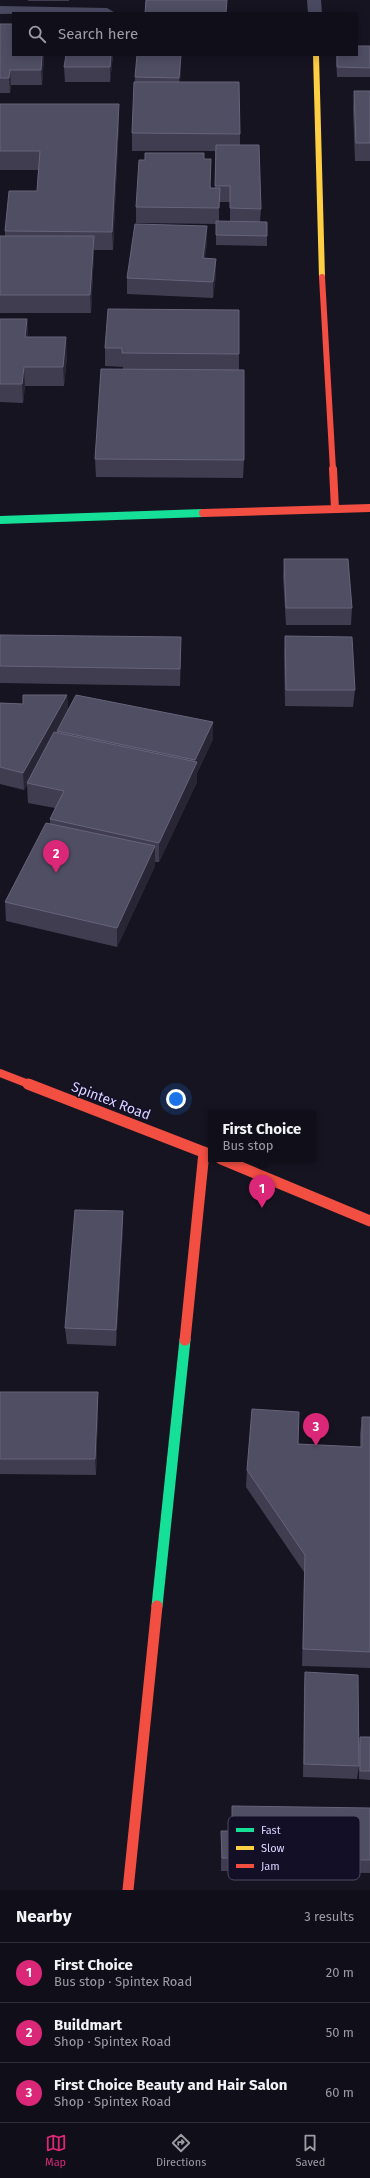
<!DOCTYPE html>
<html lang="en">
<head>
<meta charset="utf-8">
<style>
  body { margin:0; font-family:"Fira Sans",sans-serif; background:#1e1d26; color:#f1f3f6 }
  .you { position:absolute; left:176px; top:1099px; width:14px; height:14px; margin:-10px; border:3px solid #fff; border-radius:50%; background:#1a73e8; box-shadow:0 0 0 6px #1a73e833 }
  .badge { display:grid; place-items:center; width:26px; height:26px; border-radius:50%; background:#db2777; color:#fff; font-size:13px; font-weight:700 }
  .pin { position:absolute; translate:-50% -33px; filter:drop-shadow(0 1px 2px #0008) }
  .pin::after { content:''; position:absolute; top:21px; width:14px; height:12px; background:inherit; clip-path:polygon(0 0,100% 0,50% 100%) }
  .popup { position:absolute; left:208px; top:1110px; width:108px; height:52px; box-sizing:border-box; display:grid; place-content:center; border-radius:0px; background:#100f19; filter:drop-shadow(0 1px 3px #0005); font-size:13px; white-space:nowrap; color:#9c9ca2 }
  .popup b { font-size:15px; color:#f1f3f6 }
  .popup::after { content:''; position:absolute; left:50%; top:100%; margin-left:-8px; border:8px solid transparent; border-top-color:#100f19 }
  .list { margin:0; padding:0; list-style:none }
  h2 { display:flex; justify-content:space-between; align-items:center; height:52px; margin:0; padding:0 16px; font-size:17px }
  h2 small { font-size:13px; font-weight:400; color:#9c9ca2 }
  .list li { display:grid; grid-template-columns:26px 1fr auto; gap:12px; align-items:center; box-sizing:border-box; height:60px; padding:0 16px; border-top:1px solid #302f38 }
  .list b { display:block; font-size:15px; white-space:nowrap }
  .list p { margin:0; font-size:13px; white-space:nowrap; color:#9c9ca2 }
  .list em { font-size:13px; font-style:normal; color:#9c9ca2 }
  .icon { flex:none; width:22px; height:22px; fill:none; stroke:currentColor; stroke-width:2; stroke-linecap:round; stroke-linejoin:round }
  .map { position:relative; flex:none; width:370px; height:1890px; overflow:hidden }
  .search { position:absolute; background:#100f19; box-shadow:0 2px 10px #0003; left:12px; right:12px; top:12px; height:44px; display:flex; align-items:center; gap:10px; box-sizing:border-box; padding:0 14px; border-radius:0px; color:#9c9ca2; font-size:15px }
  .sheet { height:232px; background:#100f19 }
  nav { display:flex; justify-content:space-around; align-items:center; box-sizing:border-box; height:56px; border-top:1px solid #302f38; background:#100f19; font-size:11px; color:#9c9ca2 }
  nav a { display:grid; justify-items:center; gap:2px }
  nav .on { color:#db2777 }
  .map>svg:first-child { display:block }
</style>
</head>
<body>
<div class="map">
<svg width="370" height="1890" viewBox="0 0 370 1890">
  <rect width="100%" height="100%" fill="#161421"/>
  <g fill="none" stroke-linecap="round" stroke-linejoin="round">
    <path fill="#4a4962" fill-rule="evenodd" d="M307 0H321L322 13H308Z
      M0 6 107 8 114 12 0 14Z"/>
    <path stroke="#16e098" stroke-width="8" d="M0 520 203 513"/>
    <path stroke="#16e098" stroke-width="11" d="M157 1606 185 1340"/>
    <path stroke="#ffcf43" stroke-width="6" d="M316 55 322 277"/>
    <path stroke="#f24e42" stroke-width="6" d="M322 277 333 470"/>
    <path stroke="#f24e42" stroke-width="8" d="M333 469 335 509
      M203 513 370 508
      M0 1073 31 1085"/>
    <path stroke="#f24e42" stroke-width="11" d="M28 1084 211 1155
      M221 1159 370 1221
      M185 1340 204 1152
      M128 1890 157 1606"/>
  </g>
  <path fill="#403d50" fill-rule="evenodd" d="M28 0H69V1H28Z
    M0 24 13 55H44L42 85H11L10 93H0Z
    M370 46V77H337L336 55H357Z
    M113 55 110 82H65L64 67Z
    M181 69 180 82 240 134V145L261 209 260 222 267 236V246L216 245V224L136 223V207L204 159 211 188H215V151H132V133L135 77ZM219 202H230V221H219Z
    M354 91H370V161H355L353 109Z
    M0 104 119 122 113 250H94L91 313H0V236H5V231L37 191 38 170H0Z
    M207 242 205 258 216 275 213 298 127 294V278Z
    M108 309 239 354V370L244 460 243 478 96 477 95 459 123 370V367L105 366V348Z
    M0 319H27L28 337 67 356 64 386H25L23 403 0 402Z
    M284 559 352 608 351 625H286L283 576Z
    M0 635 181 654 180 686 0 683Z
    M285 636 355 690 353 707 285 706 284 653Z
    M67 695 68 711 213 739 197 773V782L159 862H155V866L117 947 6 921 5 902 50 824V819L55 808 28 803 27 785 24 790 0 784V703L23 704Z
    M123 1211V1227L116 1346 67 1344 65 1328Z
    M0 1392 98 1408 96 1475 0 1474Z
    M362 1417H370V1668L302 1666 304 1572 246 1487 247 1470 298 1444 360 1447V1434Z
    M305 1672 359 1743 360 1737H370V1780L359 1779V1766L357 1779 303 1777 304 1686Z
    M370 1808V1873L221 1871V1831H232Z"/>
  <path fill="#282635" d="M42 55H44L42 85 41 70Z
    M111 55H113L110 82V67Z
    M181 55V69L179 93V78Z
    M10 70 11 85 10 93 9 78Z
    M119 104V122L113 250 112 232Z
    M207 226V242L203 274V258Z
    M94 236V254L91 313 90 295Z
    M216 259V275L213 298V282Z
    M27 319 28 337H25Z
    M66 337 67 356 64 386 63 367Z
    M24 367 25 386 23 403 22 384Z
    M181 637V654L180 686V669Z
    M67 695 68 712 27 784V783V785L24 790 23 773Z
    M213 722V739L197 773V782L159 862V843L195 765V760Z
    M155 846V866L117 947V928Z
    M123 1211V1227L116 1346V1330Z
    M98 1392V1408L96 1475 95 1459Z"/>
  <path fill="#504e63" stroke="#66637b" d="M146 0H227L226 13H145Z
    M0 24H13V55H42L41 70H10L9 78H0Z
    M357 46H370V68L337 67V55H357Z
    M66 55H111L110 67H64Z
    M137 55H181L179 78 135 77Z
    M134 82H239L240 134 132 133Z
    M354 91H370V143H356Z
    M0 104H119L112 232 5 231 9 191H37L40 151H0Z
    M216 145H259L261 209 230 208V186H215Z
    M145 153H204V159H211L210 188H220L219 208 136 207 139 160H145Z
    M216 221 267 222V236L216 235Z
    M135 224 207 226 203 258 216 259 213 282 127 278Z
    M0 236H94L90 295H0Z
    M108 309 239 310V354L122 353V348H105Z
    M0 319H27L25 337H66L63 367H24L22 384H0Z
    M101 369 244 370V460L95 459Z
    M284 559H348L352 608H286Z
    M0 635 181 637 180 669 0 666Z
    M285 636 352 637 355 690H286Z
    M23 695H67L23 773 0 767V703L23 704Z
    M76 695 213 722 195 760 57 731Z
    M54 732 197 762 159 843 50 819 64 791 27 783Z
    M46 823 155 846 117 928 5 902Z
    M75 1210 123 1211 116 1330 65 1328Z
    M0 1392H98L95 1459H0Z
    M252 1409 299 1412 298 1444 362 1447V1417H370V1652L303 1649 305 1555 247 1470Z
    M305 1672 358 1675 359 1766 304 1764Z
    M360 1737H370V1771H360Z
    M232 1806 370 1808V1860L222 1858 221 1831H232Z"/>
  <g text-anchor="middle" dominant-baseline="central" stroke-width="3" stroke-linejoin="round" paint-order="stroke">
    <g font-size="14" fill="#d9d4ff" stroke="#130f26">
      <text transform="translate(111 1101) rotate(21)">Spintex Road</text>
    </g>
  </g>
  <rect x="228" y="1816" width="132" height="64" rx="6" fill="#130f26" stroke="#4e4a67" stroke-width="1"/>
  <rect x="236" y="1828" width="18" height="4" fill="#16e098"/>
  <rect x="236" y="1846" width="18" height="4" fill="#ffcf43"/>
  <rect x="236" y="1864" width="18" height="4" fill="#f24e42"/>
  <g font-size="11" fill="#d9d4ff">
    <text x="261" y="1834">Fast</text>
    <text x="261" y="1852">Slow</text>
    <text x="261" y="1870">Jam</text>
  </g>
</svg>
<div class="you"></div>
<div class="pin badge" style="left:262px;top:1208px">1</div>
<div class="popup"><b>First Choice</b>Bus stop</div>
<div class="pin badge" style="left:56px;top:873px">2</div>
<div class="pin badge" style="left:316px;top:1446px">3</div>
<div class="search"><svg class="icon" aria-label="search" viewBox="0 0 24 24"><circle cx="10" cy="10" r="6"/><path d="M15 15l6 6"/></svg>Search here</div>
</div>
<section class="sheet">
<h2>Nearby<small>3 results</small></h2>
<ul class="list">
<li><span class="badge">1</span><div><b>First Choice</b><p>Bus stop · Spintex Road</p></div><em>20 m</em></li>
<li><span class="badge">2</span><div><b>Buildmart</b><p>Shop · Spintex Road</p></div><em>50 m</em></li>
<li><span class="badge">3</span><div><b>First Choice Beauty and Hair Salon</b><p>Shop · Spintex Road</p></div><em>60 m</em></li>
</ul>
</section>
<nav>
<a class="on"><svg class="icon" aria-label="map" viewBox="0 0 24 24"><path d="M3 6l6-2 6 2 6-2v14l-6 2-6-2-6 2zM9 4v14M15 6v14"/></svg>Map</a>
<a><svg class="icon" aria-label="directions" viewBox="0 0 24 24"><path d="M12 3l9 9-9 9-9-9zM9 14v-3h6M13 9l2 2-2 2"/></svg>Directions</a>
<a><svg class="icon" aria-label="saved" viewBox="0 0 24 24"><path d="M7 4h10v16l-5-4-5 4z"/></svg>Saved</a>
</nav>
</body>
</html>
